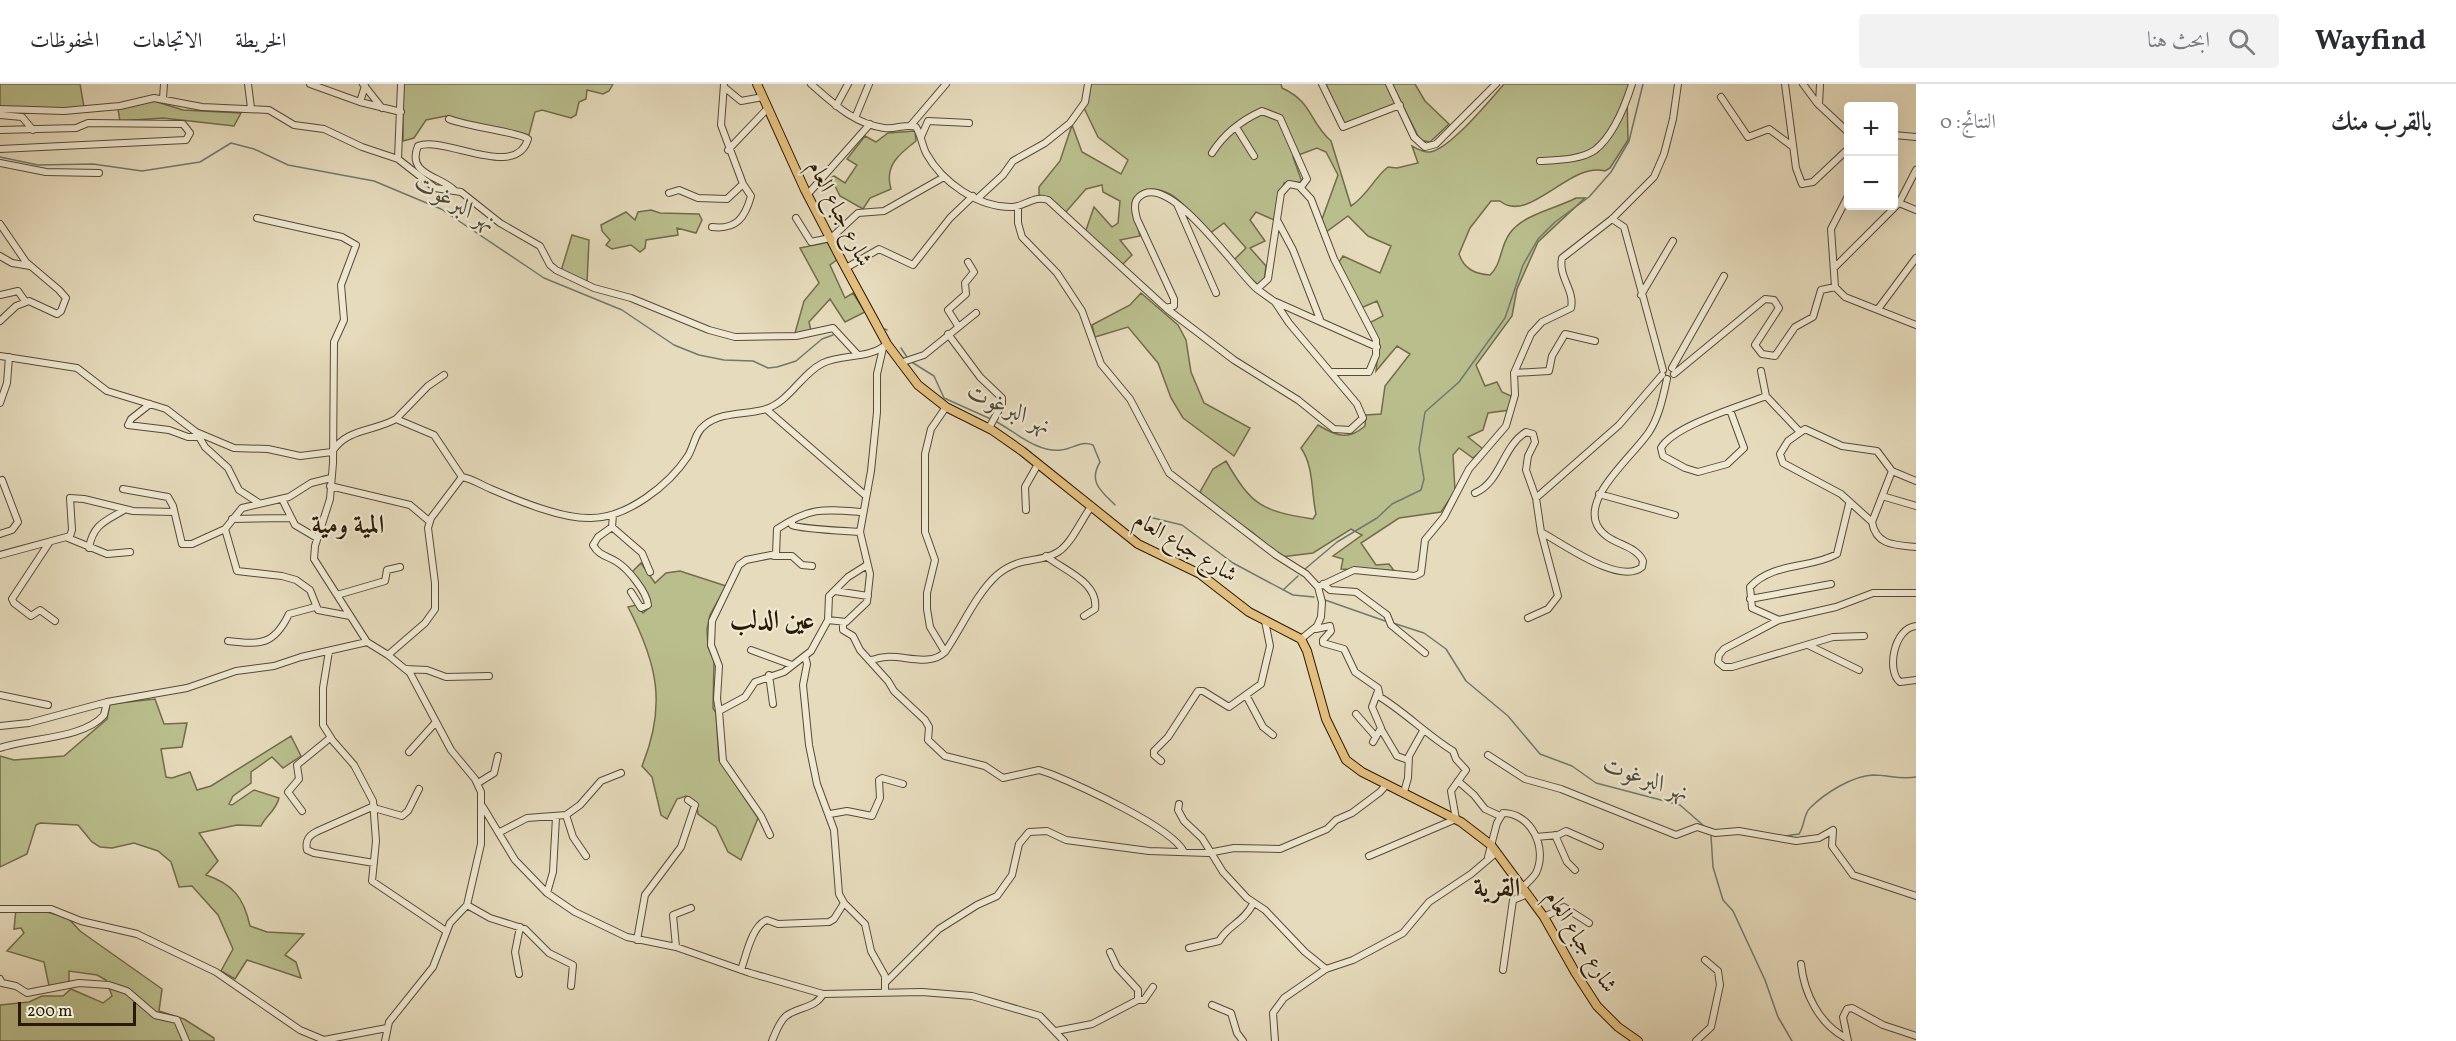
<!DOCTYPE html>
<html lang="ar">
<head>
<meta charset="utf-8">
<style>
  body { margin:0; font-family:Vollkorn,Amiri,serif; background:#f2f2f3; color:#2b2b33; direction:rtl }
  .controls { position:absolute; right:18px; top:18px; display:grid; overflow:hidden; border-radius:6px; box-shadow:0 6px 24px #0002 }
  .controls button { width:54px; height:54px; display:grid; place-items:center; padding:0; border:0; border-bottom:2px solid #e1e1e2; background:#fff; color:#2b2b33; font:30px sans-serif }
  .scale { position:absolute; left:18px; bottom:15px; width:118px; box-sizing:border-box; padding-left:6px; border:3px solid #291a06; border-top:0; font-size:16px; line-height:21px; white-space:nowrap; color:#291a06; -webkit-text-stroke:4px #efe8d3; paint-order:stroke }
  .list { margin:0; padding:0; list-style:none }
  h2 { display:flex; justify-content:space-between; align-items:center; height:78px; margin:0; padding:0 24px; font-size:26px }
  h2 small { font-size:20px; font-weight:400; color:#7c7c81 }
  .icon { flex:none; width:33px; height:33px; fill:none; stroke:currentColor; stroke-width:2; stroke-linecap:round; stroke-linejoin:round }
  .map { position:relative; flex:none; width:1916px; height:957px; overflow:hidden; direction:ltr }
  header { display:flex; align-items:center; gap:36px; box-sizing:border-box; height:84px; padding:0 30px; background:#fff; border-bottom:2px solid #e1e1e2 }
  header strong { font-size:28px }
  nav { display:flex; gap:33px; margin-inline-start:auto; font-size:21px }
  .search { width:420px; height:54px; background:#f2f2f3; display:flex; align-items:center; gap:15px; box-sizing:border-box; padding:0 21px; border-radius:6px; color:#7c7c81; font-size:22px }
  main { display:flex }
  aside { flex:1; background:#fff }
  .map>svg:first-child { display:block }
</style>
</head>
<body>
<header>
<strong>Wayfind</strong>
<div class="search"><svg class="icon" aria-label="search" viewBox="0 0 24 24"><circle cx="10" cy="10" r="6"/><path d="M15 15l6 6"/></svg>ابحث هنا</div>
<nav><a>الخريطة</a><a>الاتجاهات</a><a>المحفوظات</a></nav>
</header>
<main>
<aside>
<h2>بالقرب منك<small>النتائج: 0</small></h2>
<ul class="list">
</ul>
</aside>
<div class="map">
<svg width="1916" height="957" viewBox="0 0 1916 957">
  <rect width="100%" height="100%" fill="#e6dbbc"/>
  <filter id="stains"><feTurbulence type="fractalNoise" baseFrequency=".00333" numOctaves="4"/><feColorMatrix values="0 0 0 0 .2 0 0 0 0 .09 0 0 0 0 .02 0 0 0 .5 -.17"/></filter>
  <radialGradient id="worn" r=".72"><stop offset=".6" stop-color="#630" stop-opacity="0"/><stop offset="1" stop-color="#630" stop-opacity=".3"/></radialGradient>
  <path fill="#babe8d" stroke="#726c4a" stroke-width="1.5" d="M0 0H80L84 23 57 25 0 23Z
    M403 0H613L609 7 603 10 587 6 586 15 579 18 576 31 571 34 542 26 535 28 529 51 476 42 446 32 426 36 414 54 403 57Z
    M1089 0H1281L1282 4C1313 18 1309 38 1331 57L1351 122C1368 111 1373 95 1388 83L1397 84 1418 79 1412 62C1418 65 1424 69 1430 68 1450 65 1490 16 1504 0H1631L1627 10 1628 56 1610 84 1605 87C1570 77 1529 141 1500 117H1491L1470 144 1459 170C1464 185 1475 190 1490 191 1502 180 1500 162 1510 149 1524 130 1555 125 1576 114H1585L1538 158 1517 205 1512 232 1476 281 1485 302 1497 298 1502 308 1511 312 1510 326 1488 329 1483 346 1468 353 1483 365 1473 374 1459 364 1453 371 1455 407 1441 428 1399 434 1361 459 1376 481 1389 480 1395 488 1341 485 1343 475 1333 472 1362 451 1351 445 1313 469 1281 473 1252 448 1211 420 1200 408 1213 385 1226 377C1252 422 1262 427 1313 435L1316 430C1311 407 1314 383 1301 364L1318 341C1336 352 1348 357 1365 342L1366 331 1381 330 1385 302 1410 270 1397 262 1376 287 1379 260 1369 239 1383 232 1377 217 1361 224 1339 178 1343 172 1380 189 1391 162 1368 152 1348 132 1326 148 1321 138 1338 91 1326 68 1317 64 1293 73 1302 98 1284 99 1274 136 1256 128 1250 136 1265 157 1250 164 1266 182 1264 198 1257 200 1233 177 1246 164 1224 139 1209 150C1192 131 1170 95 1141 108L1132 119 1140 152 1120 156 1132 171 1122 181 1085 149 1094 123 1112 143 1118 139 1120 117 1103 108 1102 101 1086 105 1065 129 1046 113 1039 111V103L1060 77 1072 41 1082 68 1121 90 1128 76 1098 53 1084 24Z
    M1326 0H1386L1396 20 1344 41Z
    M1392 0H1415L1425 17 1449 40 1430 58 1420 56Z
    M154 17 183 26 241 29 234 42 163 34 120 37 118 25Z
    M915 47 916 57C899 70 884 82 891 105L870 114 863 125 840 112 831 94 834 92 845 99 857 81 847 75 865 52 876 58 888 49Z
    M651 126 660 129 699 130 702 136 696 149 677 144 678 151 646 156 645 164 640 168 631 161 612 165 606 161 610 156 602 147 601 141 626 128 635 136 638 128Z
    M572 151 589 156 587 199 561 187Z
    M829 158 838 175 830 181 845 214 853 209 865 228 845 238 830 215 809 238 811 247 795 249 804 217 819 199 800 164Z
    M1141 209 1178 241 1186 256 1191 288 1204 319 1250 344 1234 372 1183 334 1171 314 1158 279 1128 243 1095 253 1092 241 1130 221Z
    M641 479 655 499 666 489 680 487 726 502 710 531 707 545 708 563 714 577 713 624 716 629 719 676 758 734 741 776 728 768 716 743 698 730C697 720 695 716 686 712L677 715 667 735 661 731 652 693 642 682C667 621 657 579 628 523L636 521 643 529 651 522 631 489Z
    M155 615 164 640 187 639 182 663 161 665 166 693 172 694 190 688 197 706 211 702 291 652 301 672 283 684 272 673 251 688V699L233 712 229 720 232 721 254 706 279 714C276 727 266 731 261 742L237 741 199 749 218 777 206 791C233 800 244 814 250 842L267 848 304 850 285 871 296 878 301 894 247 876 235 895 221 887 233 865 218 831 192 802 179 803 171 778 158 767 134 759 112 764 100 763 92 758 78 741 40 739 36 741 27 770 0 783V672L14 676 64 672 107 635 110 620Z
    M16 825 40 826 68 834 80 847 162 905 159 927 184 935 214 954V957H0V921L29 918 42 912H63L71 905 103 919 112 912 106 896 97 891 69 887V899L49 902 44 878 7 867 24 849 21 844 14 845Z"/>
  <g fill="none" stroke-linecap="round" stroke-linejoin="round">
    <path stroke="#6d7973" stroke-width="1.5" d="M0 73 38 81 93 80 142 87 200 78 231 59 254 65 288 81 374 97 441 125 544 194 622 226 674 261 699 271 724 276 753 277 768 284 777 283 796 277 822 255 833 251
      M885 245 887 246
      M901 264 907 273
      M910 277 934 292 944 314 993 336
      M997 338C1015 348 1038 369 1061 366 1073 365 1081 356 1093 361L1100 378C1088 398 1101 407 1115 421
      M1149 433 1182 441 1233 479 1293 511 1314 513
      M1305 485 1337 458 1377 434 1392 420 1421 406 1424 395 1419 365 1425 328 1459 298 1505 234 1523 181 1538 155 1555 138 1589 113 1611 88 1629 57 1643 0
      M1283 506 1298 492
      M1325 516 1385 537
      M1393 539 1424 549 1446 565 1466 597 1508 632 1540 670 1572 682 1596 699 1680 721 1704 742
      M1711 752 1713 783 1723 816 1733 827 1765 896 1778 933 1792 957
      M1785 752 1799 750C1805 741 1803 731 1810 724 1825 709 1852 692 1873 691 1888 691 1901 696 1916 693"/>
    <defs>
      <path id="minor" d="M248 0 251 24
        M310 0 360 18 401 28
        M363 0 382 24
        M811 0C833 19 854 40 884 44 895 46 906 39 916 43 921 51 922 61 926 69 942 98 978 124 1013 123 1025 122 1035 111 1048 116L1166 224 1174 222V215L1137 135C1135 127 1133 118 1139 113 1168 85 1236 187 1257 205L1268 195 1281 109 1289 100 1299 102 1311 115 1334 175 1376 256V271L1369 288H1333
        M1322 0 1343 43 1400 21
        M1389 0 1414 53 1425 63 1436 60 1496 0
        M1785 0 1796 84 1802 100 1813 98 1848 65
        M1803 0 1817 19 1848 48
        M724 3 741 17 763 13
        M1721 13 1748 53 1769 45 1792 62
        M163 14 164 0
        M360 18 365 2
        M1819 21 1820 0
        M836 22 848 0
        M0 25 64 27 120 22 154 14 202 23 269 26 294 41 324 45 362 63 398 75 435 104 461 108 500 139 540 162 550 181 556 186 594 204 631 214 709 246 735 253 796 252 833 244 858 271
        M0 31 22 33 33 46
        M855 34 869 0
        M449 35C465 42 522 49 528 55 516 97 444 51 418 62 406 91 441 92 454 106
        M911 41 946 0
        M1236 43 1254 72
        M0 46 76 44 88 39 183 40 190 49 186 56 0 65
        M1894 51 1916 53
        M921 53 928 37 969 39
        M728 66 768 24
        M1212 69C1224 50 1242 36 1262 27L1280 34 1307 95 1301 103
        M398 75 401 0
        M1540 77C1557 76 1581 76 1595 66 1614 51 1625 22 1632 0
        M0 79 46 88 99 89
        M669 109 679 106 698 114 727 115 743 100 721 41 724 0
        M807 111 870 40
        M1848 112 1831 145 1835 203 1845 213 1916 241
        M978 114 1003 91 1013 77 1045 59 1070 39 1085 18 1088 0
        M1899 119 1916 126
        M1177 120 1216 209
        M1018 122V139L1022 153 1057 189 1082 227 1101 280 1130 315 1169 389 1276 471 1306 490 1318 503 1322 518 1321 533 1317 542 1301 555
        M257 134 342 153 356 161 341 201 344 236 334 258 333 379 330 415 315 462 314 475 367 558 388 571 410 589 451 666 475 695 481 708V760L467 821 450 839 433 883 389 938 385 957
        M796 134 811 158 830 154
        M1612 135 1624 143 1663 286
        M1277 136 1293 166 1321 238
        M0 140 26 178 59 206 66 214 61 227 57 230 29 217 16 222 0 237
        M712 143C736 146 745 134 751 112L743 100
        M830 155 858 129 884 127 944 93
        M0 172 12 179 30 182
        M846 184 879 165 913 181 950 134 973 112
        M1834 184 1899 119 1916 86
        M0 211 18 207 25 217
        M1641 211 1673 157
        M1276 218 1377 263
        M1167 225 1234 276 1298 316 1334 345 1350 346 1363 334 1357 320 1289 239 1275 218 1257 205
        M1878 225 1916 174
        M958 242 948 226 966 210 965 199 974 188 968 178
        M948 250 980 293 1002 314V320L989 344
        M0 272 77 284 107 307 166 325 196 348 234 364 268 365 300 372 332 368C347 344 373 348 396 335L434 351 462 393
        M900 279 924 271 976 229
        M1672 284 1724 192
        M1761 287 1766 312 1799 347
        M1514 289 1549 287 1552 272 1565 250 1595 257
        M1674 290 1765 215 1774 216 1779 224 1755 261 1762 270 1775 272 1795 243 1813 233 1821 206 1835 203
        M0 319 7 299 9 273
        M150 320 131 335 128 341 169 346 188 353H199
        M766 325 866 412
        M1730 326 1744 364 1727 380 1698 388 1685 384 1663 372 1661 364C1673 342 1741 322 1766 312
        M396 335 428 302 444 291
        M198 351 205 363 228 384 239 406 259 419
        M1892 387 1872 438C1876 462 1896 461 1916 463
        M331 394 311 399 289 413 242 424 225 445 237 487 282 492 296 496 310 506 318 526 350 532
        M330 402 410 421 429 437
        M123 405 168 413 173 422 182 460H192L225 445
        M1475 409C1501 398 1502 363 1526 348L1533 350 1535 358 1528 372 1526 386 1536 414 1541 448 1558 512 1548 525 1528 534
        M1599 410 1675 431
        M1882 412 1916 422
        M1536 414 1619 341 1662 291
        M282 415 295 441 317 454
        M1026 426 1025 403 1038 380
        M862 428C823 425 810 423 777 445L776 470 746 476 739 481 712 537 711 561 719 582 717 615 719 627 745 613 755 598 784 588 811 567 828 536 829 512 848 493 867 481
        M613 431 612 443 598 453 593 461C599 472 608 472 617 478 628 485 647 508 648 521L641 524 631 508
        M232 435 290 434
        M792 437V441C799 445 847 447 860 448
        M1872 438 1841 410 1783 379 1780 370 1788 357 1805 345 1842 362 1877 367 1892 387 1916 397
        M612 443 642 469 650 488
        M1541 448C1562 459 1620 502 1642 483L1643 477C1635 459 1607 461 1597 441 1583 412 1633 372 1649 348 1659 333 1663 313 1667 295
        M0 450 12 446 18 438 2 396
        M68 454 107 470 130 468
        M49 459 12 515 14 519 31 532 40 526 55 537
        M89 464C93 440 106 437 124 426
        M0 471 70 452 72 446 70 414 84 415 133 427 174 428
        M774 472H792L802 481 812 482
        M1046 472C1063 486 1099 498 1095 525L1084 532
        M1323 500 1330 506 1356 508 1387 531 1391 541 1425 569
        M1318 503 1354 486 1415 492 1421 489 1425 456 1444 433 1469 385 1506 342 1515 311 1514 289 1531 250 1542 238 1571 224C1575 206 1558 193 1562 174L1612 135 1654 93 1664 70 1673 35 1678 0
        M835 507 868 512
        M337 511 385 497 387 486 400 483
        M1750 515 1831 500
        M828 536 846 538 867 518 870 490 860 448 871 387 877 328V290L883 264
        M1779 536 1752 524 1750 503C1773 478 1810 485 1837 470L1849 420
        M843 539V546L853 552 860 566 888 597 894 607 925 636 929 643 928 656 945 672 985 682 1003 694 1039 686 1051 690C1078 701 1172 743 1184 768
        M1916 542C1894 544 1886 587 1900 598L1916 596
        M1316 545 1330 542 1331 547 1323 556V559L1344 565 1355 588 1378 604 1380 613C1406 629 1427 651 1453 667L1456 675 1466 686 1451 707 1456 735 1369 772
        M1864 552 1833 553 1732 583H1724L1718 578 1719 571 1724 565 1779 536 1836 523 1873 509H1916
        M228 557C261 561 274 561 289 530L315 523
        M1808 561 1859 586
        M751 566 792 581
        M329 567 323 604V641L333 657 354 681 373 717 376 757 372 797 446 847
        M945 568C962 543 976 510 997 491 1021 471 1039 480 1058 468 1072 459 1081 436 1091 423
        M388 571 425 539 435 525V499L428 444 431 434 462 393C473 395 481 401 491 405 519 417 562 435 591 434 627 434 669 401 688 372 694 362 695 348 705 341 722 327 747 331 766 325 790 317 801 290 823 279 842 270 870 275 887 260
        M805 572 807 580 803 601 809 661 817 700 834 746 839 810 844 819 865 840 871 867 885 892V908
        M871 576C876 575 881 573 886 573 904 571 930 583 945 568L930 543 927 525V509L935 476 925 448V370L931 345 946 323
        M406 585 427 586 446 593 489 592
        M769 591 773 620
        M0 611 48 621
        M1246 611 1263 643 1273 651
        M719 627 723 677 761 732 770 751
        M1356 630 1376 653
        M0 642 29 639 107 618 187 604 236 587 274 582 301 573 367 558
        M1381 645 1397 672 1408 676
        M1373 658 1381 644 1372 623 1378 607
        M0 664C28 654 84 655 104 631L107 618
        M409 668 435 639
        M1488 671 1525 695 1561 705 1676 751 1697 743 1715 749 1739 747 1796 757 1819 754 1833 746 1832 762 1853 791 1916 812
        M1161 677 1154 671V667L1168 653 1198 607H1203L1229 623 1261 600 1270 562 1265 537
        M1458 697 1474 711 1485 725 1500 732
        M478 699 494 689 498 672
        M1404 708 1408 694 1409 672 1423 647
        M1179 720 1178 726 1184 737 1202 754 1223 788 1247 814 1265 826 1305 868 1326 885
        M374 722 318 747C309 751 305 756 307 766L314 769 374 779
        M483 723 515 776 547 809 575 828 627 853 676 863 750 889 823 910 922 908 972 912 1040 932 1064 957
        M374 724 402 732 408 727 419 705
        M302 727 288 708 299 695 297 681 330 654
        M830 730 847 727 872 732 880 714 879 696 882 694 903 700
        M566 731 573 753 586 772
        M500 748 527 734 566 731 580 721 601 697 621 689
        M1555 751 1567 778 1575 786
        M1536 753 1558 751 1566 747 1600 762
        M1488 773 1497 739 1503 729C1531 729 1548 764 1536 789 1533 794 1527 799 1523 803
        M547 809 553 788 556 733
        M467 821 490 834 525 845 549 869 573 881 571 902
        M0 825H51L81 837 137 850 216 888 300 946 324 956 387 944
        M1544 833 1564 823 1589 839
        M637 856 645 811 681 763 695 721 688 716
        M676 863 673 831 691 824
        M1189 864 1219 857C1229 840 1242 840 1253 820
        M1801 880C1804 909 1819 940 1846 954
        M741 886C746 872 752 841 767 836L778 840 829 838 834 835 844 819
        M1503 886 1513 816 1528 810
        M519 890 515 868 520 843
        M0 895 2 899 16 902 27 909 79 899 109 901 127 907 155 931 177 936 186 957
        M886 898 939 845 977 821 997 812 1012 791 1019 760 1029 748 1047 747 1066 756 1149 767 1208 769 1234 764 1280 765 1327 745 1336 736 1352 729 1380 708 1387 700
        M1138 916H1144L1153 903
        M1212 921 1231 929 1237 949 1243 957
        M1056 947 1092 940 1138 916V906L1117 883 1110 868
        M772 957C776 948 779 938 786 932 798 923 816 924 823 910
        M1275 957 1273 929 1284 914 1326 885 1353 876 1403 849 1429 818 1471 790 1497 768
        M1696 957 1711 943 1720 901 1718 887 1705 876
        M1848 957 1843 933 1847 925 1852 924 1883 941 1916 952"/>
      <path id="major" d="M757 0 805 106 843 179 887 260 918 301 946 323 992 346 1022 367 1138 460 1200 490 1249 528 1301 555 1307 567 1326 635 1346 676 1362 688 1461 738 1491 761 1544 833 1575 888 1597 922 1618 943 1638 957"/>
    </defs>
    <use href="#minor" stroke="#584a34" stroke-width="8"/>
    <use href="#major" stroke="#291a06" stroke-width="10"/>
    <use href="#minor" stroke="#efe8d3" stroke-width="6"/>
    <use href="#major" stroke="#e3be7e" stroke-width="8"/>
  </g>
  <g text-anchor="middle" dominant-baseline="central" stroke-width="4.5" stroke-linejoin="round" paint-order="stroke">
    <g font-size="22" fill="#291a06" stroke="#efe8d3">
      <text transform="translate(839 130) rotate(63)">شارع جباع العام</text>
      <text transform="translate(1185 464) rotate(31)">شارع جباع العام</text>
      <text transform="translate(1580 858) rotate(58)">شارع جباع العام</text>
    </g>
    <g font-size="24" font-style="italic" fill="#4b4a3c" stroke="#efe8d3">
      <text transform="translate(455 120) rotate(30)">نهر البرغوت</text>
      <text transform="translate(1009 326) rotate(25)">نهر البرغوت</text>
      <text transform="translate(1646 696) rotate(20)">نهر البرغوت</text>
    </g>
    <g font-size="26" font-weight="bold" fill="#291a06" stroke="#efe8d3">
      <text x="348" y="442">المية ومية</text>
      <text x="772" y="537">عين الدلب</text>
      <text x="1497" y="805">القرية</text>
    </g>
  </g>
  <rect width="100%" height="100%" filter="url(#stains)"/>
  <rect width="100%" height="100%" fill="url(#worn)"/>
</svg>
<div class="controls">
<button>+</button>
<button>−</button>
</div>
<div class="scale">200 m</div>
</div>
</main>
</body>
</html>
